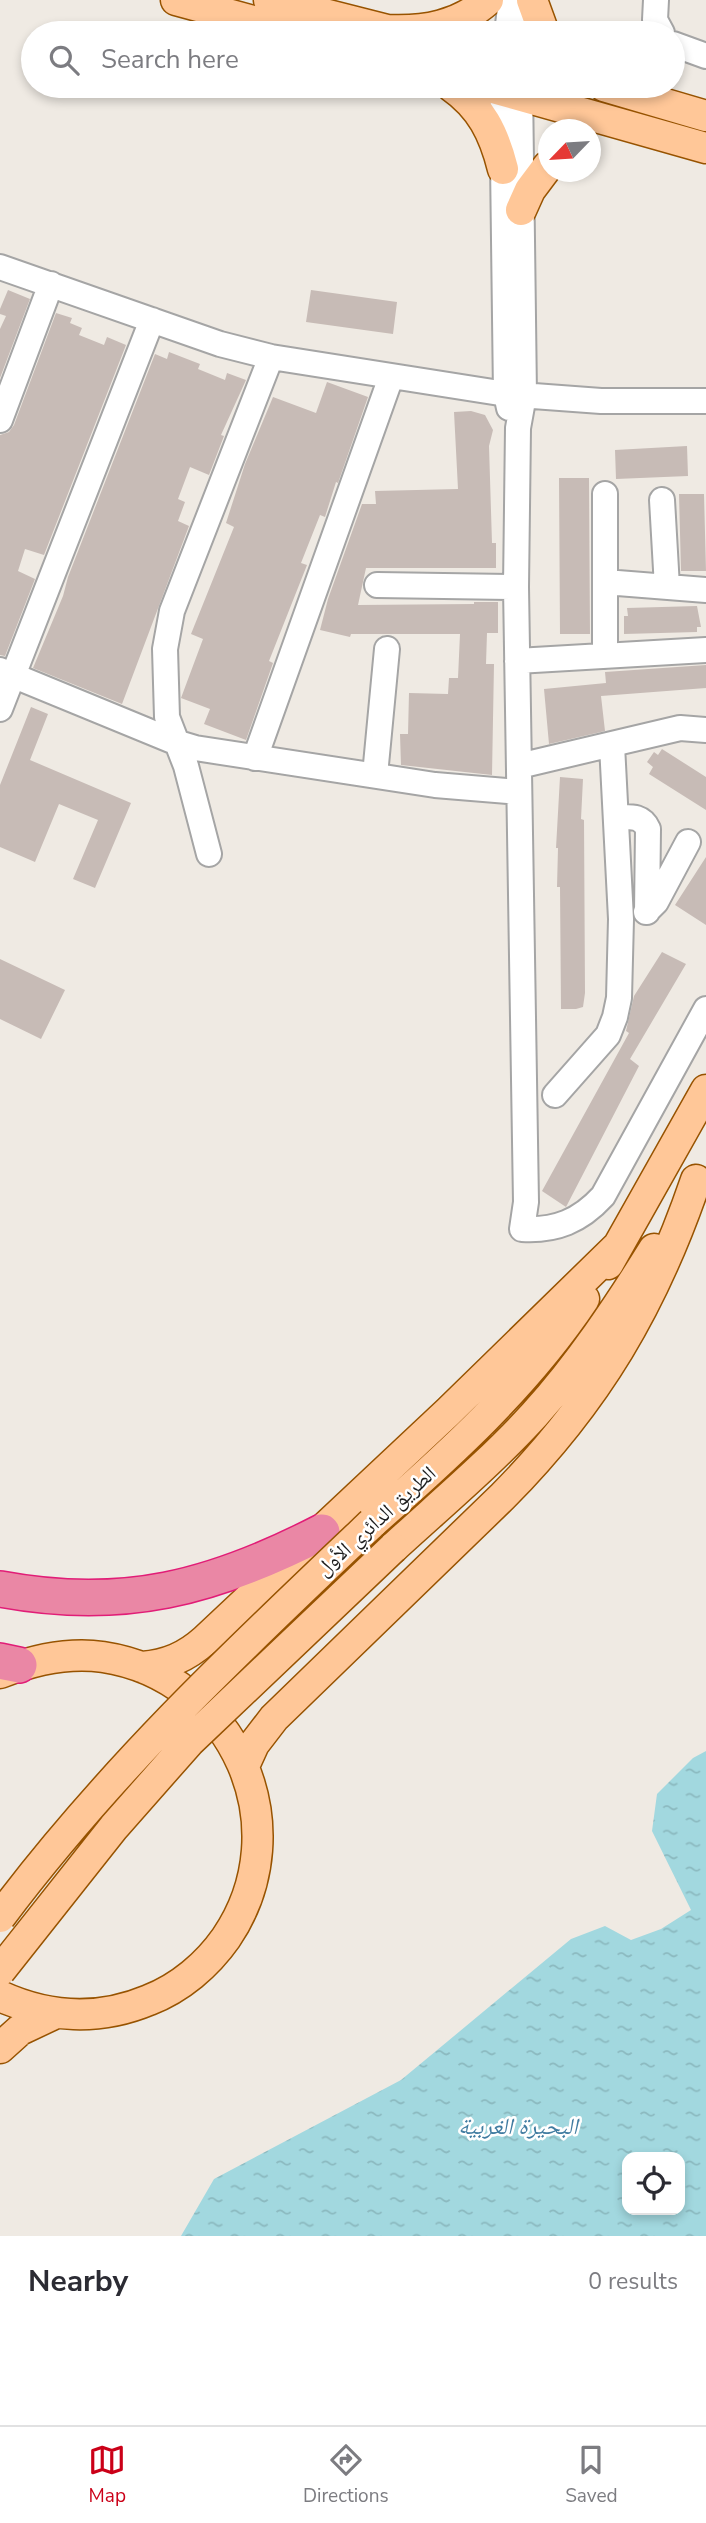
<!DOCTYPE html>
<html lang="en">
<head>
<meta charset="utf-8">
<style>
  body { margin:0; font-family:"Nunito Sans","Noto Naskh Arabic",sans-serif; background:#f2f2f3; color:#2b2b33 }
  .controls { position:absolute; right:21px; bottom:21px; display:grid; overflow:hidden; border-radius:14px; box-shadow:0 4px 10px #0003 }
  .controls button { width:63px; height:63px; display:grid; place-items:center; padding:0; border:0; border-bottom:2px solid #e1e1e2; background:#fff; color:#2b2b33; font:35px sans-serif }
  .compass { position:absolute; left:538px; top:119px; width:63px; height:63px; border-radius:50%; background:#fff; box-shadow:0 4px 10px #0003; rotate:245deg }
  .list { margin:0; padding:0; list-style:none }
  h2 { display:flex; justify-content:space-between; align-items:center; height:91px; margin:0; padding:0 28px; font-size:30px }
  h2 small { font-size:23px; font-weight:400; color:#7c7c81 }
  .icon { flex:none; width:38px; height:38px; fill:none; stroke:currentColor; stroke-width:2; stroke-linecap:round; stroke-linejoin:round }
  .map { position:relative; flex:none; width:706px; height:2236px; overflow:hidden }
  .search { position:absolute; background:#fff; box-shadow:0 4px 10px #0003; left:21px; right:21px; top:21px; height:77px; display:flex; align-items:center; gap:18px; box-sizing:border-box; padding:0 24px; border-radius:38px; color:#7c7c81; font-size:26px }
  .sheet { height:189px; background:#fff }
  nav { display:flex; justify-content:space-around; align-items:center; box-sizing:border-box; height:98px; border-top:2px solid #e1e1e2; background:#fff; font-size:19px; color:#7c7c81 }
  nav a { display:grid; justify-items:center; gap:4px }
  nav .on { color:#cb0018 }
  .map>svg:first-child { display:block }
</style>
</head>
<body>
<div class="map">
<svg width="706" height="2236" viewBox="0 0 706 2236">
  <defs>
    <pattern id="water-ripples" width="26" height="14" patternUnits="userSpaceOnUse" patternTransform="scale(1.75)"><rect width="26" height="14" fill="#a2d8df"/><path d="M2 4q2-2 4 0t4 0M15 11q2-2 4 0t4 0" fill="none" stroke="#8bb9bf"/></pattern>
  </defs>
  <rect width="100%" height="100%" fill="#efeae3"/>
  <path fill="url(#water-ripples)" fill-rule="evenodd" d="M706 1751V2236H181L214 2179 401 2080 571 1939 605 1926 631 1940 661 1929 691 1910 652 1831 657 1794 693 1758ZM627 2157H680V2210H627Z"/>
  <path fill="#c7bbb6" d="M8 290 30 299 0 378V329L6 316 0 314V309Z
    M311 290 397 302 393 334 306 322Z
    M56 313 72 318 70 323 82 328 79 335 104 345 107 337 126 345 44 555 25 549 18 571 35 579 5 656 0 655V435L9 432 14 425Z
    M169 352 200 364 198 369 225 380 227 373 246 380 221 435 224 436 209 475 190 467 178 499 185 502 178 521 189 526 122 704 33 668 63 596 68 577 155 354 167 359Z
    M327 382 368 397 338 483 336 482 325 517 320 515 301 563 307 565 269 661 273 663 246 740 204 724 210 709 181 698 203 639 191 634 234 527 226 523 245 464 273 397 316 413Z
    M471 411 485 415 493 430 489 446 492 543H496V568H366L358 605 474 604V602H498V633H487L486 664H494L492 775 401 765 400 734H408L409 693 448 694 449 678H458L460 634H351L350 637 320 630 328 599 362 504H376L375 491 458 489 454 412Z
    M687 446 688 476 616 479 615 450Z
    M559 478H589L590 634H560Z
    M679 494H704L706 571H681Z
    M697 606 701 627H697V632L624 634V616H628L627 608Z
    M706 665V688L601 696 605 731 549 744 544 689 606 683 605 672Z
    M31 707 48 714 30 760 131 803 95 888 73 879 98 820 59 804 35 862 0 847V785Z
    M662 749 706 777V810L649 774 653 767 647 762 654 752 658 755Z
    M560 777 583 779 581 819 584 820 585 993 583 1007 576 1009H561L560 887H557L558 848H556Z
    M706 857V925L675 905Z
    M662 952 686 964 630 1059 639 1066 566 1207 542 1191 629 1033 626 1031 634 996Z
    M0 959 65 990 41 1039 0 1019Z"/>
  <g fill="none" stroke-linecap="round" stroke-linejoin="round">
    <defs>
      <path id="minor" d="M656 0 655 20 662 33
        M507 33 511 0
        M524 33 528 0
        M673 44 706 56
        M502 86 506 394 509 408
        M520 86 524 395 518 428 516 587 526 1202 522 1229C556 1231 580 1221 603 1196L706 1009
        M0 267 220 344 271 357 506 394 601 401H706
        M0 420 51 284
        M605 494V656
        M662 500 667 587
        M605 582 706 590
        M377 585 516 587
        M517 661 706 650
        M0 670 175 742 195 748 435 785 519 792
        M0 709 152 320
        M255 758 391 377
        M519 766 680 728 706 730
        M375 775 387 649
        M616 817C630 817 642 815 648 829L647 912
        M209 854 186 766 167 717 165 649 172 611 271 357
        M646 912 656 902 688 842
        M555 1095 608 1035 615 1017 619 998 621 919 612 745"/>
      <path id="major" d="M176 0 297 33
        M269 0 399 33
        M532 0 544 33
        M386 30C424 32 459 26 488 0
        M451 86C481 107 494 133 503 169
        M486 86 706 148
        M604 86 706 116
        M521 210 530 190 548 166
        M608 1264 706 1090
        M372 1523C449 1455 526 1386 584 1299
        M393 1548C441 1504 491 1462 534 1415 580 1364 618 1307 654 1249
        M142 1667C167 1665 186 1657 205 1640L448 1412 618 1246
        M0 1673C33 1660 68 1652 103 1657 235 1677 301 1828 226 1938 207 1965 180 1988 149 2000 99 2021 48 2018 0 1996
        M244 1766 254 1744 274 1718 503 1496C597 1401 653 1306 696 1180
        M0 2048 20 2030 56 2013"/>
      <path id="highway" d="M0 1589C123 1612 213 1588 322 1532
        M0 1661 19 1665"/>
    </defs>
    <use href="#minor" stroke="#a5a5a5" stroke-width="28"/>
    <use href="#major" stroke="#975300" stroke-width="33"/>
    <use href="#highway" stroke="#e11d77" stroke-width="38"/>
    <use href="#minor" stroke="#fff" stroke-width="24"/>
    <use href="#major" stroke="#ffc798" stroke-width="30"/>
    <use href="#highway" stroke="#ea87a5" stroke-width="35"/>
    <defs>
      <path id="major-bridge" d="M0 1917C110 1770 239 1649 372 1523
        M0 1971 114 1827 189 1742 393 1548"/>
    </defs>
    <use href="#major-bridge" stroke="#975300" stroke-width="33" stroke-linecap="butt"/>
    <use href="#major-bridge" stroke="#ffc798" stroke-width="30"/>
  </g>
  <g text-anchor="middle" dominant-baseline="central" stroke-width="5" stroke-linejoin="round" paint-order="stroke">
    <g font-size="21" fill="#1e1e1e" stroke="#fff">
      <text transform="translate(376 1521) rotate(-42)">الطريق الدائري الأول</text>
    </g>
    <g font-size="23" font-style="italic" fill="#417ca1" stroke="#fff">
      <text x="518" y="2126">البحيرة الغربية</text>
    </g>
  </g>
</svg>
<div class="controls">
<button><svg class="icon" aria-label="locate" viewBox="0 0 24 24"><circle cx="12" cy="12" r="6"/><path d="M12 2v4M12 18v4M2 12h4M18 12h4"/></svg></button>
</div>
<svg class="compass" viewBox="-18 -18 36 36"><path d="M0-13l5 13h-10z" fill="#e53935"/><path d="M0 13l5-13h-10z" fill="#7c7c81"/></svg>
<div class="search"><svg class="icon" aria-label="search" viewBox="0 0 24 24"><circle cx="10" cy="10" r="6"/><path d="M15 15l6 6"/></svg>Search here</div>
</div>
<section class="sheet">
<h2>Nearby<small>0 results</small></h2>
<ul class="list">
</ul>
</section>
<nav>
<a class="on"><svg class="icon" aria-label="map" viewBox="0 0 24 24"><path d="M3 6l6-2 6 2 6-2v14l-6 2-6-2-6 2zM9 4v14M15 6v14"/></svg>Map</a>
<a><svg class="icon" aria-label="directions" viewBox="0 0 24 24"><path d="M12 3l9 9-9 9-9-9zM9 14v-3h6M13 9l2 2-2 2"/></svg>Directions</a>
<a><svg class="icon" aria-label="saved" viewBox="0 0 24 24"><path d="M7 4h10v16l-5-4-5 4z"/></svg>Saved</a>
</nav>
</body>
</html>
